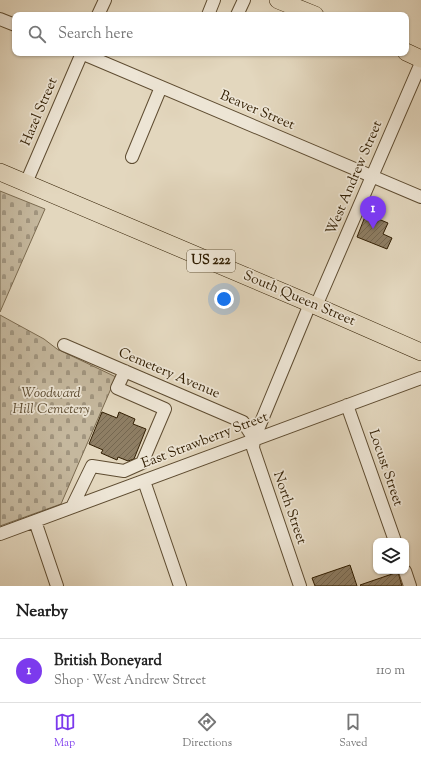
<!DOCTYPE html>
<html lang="en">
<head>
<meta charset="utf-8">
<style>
  body { margin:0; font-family:"Sorts Mill Goudy",serif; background:#f6f6f6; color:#222 }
  .controls { position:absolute; right:12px; bottom:12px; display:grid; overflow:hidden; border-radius:8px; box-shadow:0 1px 3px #0004 }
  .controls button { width:36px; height:36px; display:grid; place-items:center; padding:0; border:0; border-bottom:1px solid #e0e0e0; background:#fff; color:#222; font:20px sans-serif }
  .you { position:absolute; left:224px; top:299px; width:14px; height:14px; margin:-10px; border:3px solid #fff; border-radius:50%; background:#1a73e8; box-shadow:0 0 0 6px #1a73e833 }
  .badge { display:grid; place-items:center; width:26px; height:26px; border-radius:50%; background:#7c3aed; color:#fff; font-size:13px; font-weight:700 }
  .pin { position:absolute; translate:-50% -33px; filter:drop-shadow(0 1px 2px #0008) }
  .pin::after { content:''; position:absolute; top:21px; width:14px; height:12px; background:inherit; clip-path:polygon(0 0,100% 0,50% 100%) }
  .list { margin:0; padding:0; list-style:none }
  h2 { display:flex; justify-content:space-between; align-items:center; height:52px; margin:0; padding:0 16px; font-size:17px }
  h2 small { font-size:13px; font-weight:400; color:#767676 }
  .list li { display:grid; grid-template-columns:26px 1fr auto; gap:12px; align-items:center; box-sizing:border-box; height:64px; padding:0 16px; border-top:1px solid #e0e0e0 }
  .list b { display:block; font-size:15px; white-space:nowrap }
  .list p { margin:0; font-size:13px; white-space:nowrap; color:#767676 }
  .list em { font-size:13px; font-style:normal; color:#767676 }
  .icon { flex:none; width:22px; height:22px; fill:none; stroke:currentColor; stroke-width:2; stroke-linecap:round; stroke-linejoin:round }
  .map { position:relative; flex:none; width:421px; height:586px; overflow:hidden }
  .search { position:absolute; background:#fff; box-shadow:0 1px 3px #0004; left:12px; right:12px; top:12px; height:44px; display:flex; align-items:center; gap:10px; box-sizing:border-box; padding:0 14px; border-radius:8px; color:#767676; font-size:15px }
  .sheet { height:116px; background:#fff }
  nav { display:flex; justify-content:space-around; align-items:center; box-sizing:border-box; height:56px; border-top:1px solid #e0e0e0; background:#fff; font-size:11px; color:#767676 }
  nav a { display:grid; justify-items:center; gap:2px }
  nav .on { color:#7c3aed }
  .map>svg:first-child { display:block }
</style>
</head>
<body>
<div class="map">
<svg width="421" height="586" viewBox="0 0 421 586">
  <defs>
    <pattern id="cemetery-stones" width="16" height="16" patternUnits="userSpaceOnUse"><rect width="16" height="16" fill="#c5b89e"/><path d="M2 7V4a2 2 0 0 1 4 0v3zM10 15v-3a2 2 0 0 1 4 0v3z" fill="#a1957f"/></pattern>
    <pattern id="building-hatch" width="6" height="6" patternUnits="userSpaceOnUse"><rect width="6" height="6" fill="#8e7e64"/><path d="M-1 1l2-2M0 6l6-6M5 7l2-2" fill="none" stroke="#756750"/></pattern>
  </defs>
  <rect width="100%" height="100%" fill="#e3d7be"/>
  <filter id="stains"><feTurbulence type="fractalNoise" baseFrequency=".005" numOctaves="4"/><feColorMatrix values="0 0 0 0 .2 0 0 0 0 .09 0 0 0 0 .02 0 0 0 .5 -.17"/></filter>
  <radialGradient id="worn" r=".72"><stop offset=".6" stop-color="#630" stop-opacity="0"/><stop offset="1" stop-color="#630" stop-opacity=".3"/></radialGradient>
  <path fill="url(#cemetery-stones)" stroke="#7b6b50" d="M0 191 45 209 0 312Z
    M0 315 44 339 57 349 116 377 61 504 0 526Z"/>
  <path fill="url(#building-hatch)" stroke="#311e02" d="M366 214 388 223 383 234 392 238 387 249 357 237Z
    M102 412 117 418 119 412 135 419 133 424 146 429 134 459 128 461 118 457 117 460 101 453 103 450 89 444Z
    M350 565 357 586H315L312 578Z
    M398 572 402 586H361L360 585Z"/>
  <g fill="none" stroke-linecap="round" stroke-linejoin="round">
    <defs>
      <path id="minor" d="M98 15 105 0
        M208 15 214 0
        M237 15 244 0
        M0 19 15 25
        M81 53 421 197
        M132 157 161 87
        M26 183 82 53
        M316 306 421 63
        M64 345 243 422 254 439
        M347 405 395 541
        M144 481 180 586
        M72 507 92 466 124 471 142 463 165 409 117 388 125 371
        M35 521 57 586
        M0 534 421 378
        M405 571 410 586
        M300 586 253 448 254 439 310 304"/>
      <path id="highway" d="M278 0 315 15
        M406 52 421 59
        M0 172 316 306 421 352"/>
    </defs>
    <use href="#minor" stroke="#5e4c31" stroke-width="14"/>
    <use href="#highway" stroke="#311e02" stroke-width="18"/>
    <use href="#minor" stroke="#ede5d5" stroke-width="12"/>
    <use href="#highway" stroke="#e3d7be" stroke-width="17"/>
  </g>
  <g text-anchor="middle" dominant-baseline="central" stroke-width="3.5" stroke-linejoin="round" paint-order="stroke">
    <rect fill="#ede5d5" stroke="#695a41" stroke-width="1" x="187" y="250" width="48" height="22" rx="3"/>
    <g font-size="13" font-weight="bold" fill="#311e02">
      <text x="211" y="261">US 222</text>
    </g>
    <g font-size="14" fill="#311e02" stroke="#ede5d5">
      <text transform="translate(257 111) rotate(23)">Beaver Street</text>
      <text transform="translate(40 112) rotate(-67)">Hazel Street</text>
      <text transform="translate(355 178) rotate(-67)">West Andrew Street</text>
      <text transform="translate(299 299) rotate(23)">South Queen Street</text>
      <text transform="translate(169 374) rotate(23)">Cemetery Avenue</text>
      <text transform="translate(205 441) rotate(-21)">East Strawberry Street</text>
      <text transform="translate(385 468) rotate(71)">Locust Street</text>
      <text transform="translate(289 508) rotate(71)">North Street</text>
    </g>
    <g font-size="14" font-style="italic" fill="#5d4c31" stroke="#ede5d5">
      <text x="51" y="394">Woodward<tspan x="51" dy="16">Hill Cemetery</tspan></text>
    </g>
  </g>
  <rect width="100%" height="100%" filter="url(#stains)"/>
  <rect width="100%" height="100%" fill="url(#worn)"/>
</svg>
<div class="controls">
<button><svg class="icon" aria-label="layers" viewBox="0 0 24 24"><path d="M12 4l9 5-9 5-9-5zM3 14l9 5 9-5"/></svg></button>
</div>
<div class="you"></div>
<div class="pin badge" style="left:373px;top:229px">1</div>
<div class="search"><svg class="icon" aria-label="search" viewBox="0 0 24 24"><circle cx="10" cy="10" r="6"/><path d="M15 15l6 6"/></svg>Search here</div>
</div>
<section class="sheet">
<h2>Nearby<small></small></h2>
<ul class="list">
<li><span class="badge">1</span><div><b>British Boneyard</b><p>Shop · West Andrew Street</p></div><em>110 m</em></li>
</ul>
</section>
<nav>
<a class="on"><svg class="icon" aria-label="map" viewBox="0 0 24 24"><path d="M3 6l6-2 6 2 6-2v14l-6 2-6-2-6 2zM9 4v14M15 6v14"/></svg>Map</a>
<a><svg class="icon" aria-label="directions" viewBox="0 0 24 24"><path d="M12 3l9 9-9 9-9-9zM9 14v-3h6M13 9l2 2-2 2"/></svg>Directions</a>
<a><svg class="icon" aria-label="saved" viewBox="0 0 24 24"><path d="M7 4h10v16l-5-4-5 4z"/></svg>Saved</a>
</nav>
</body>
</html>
